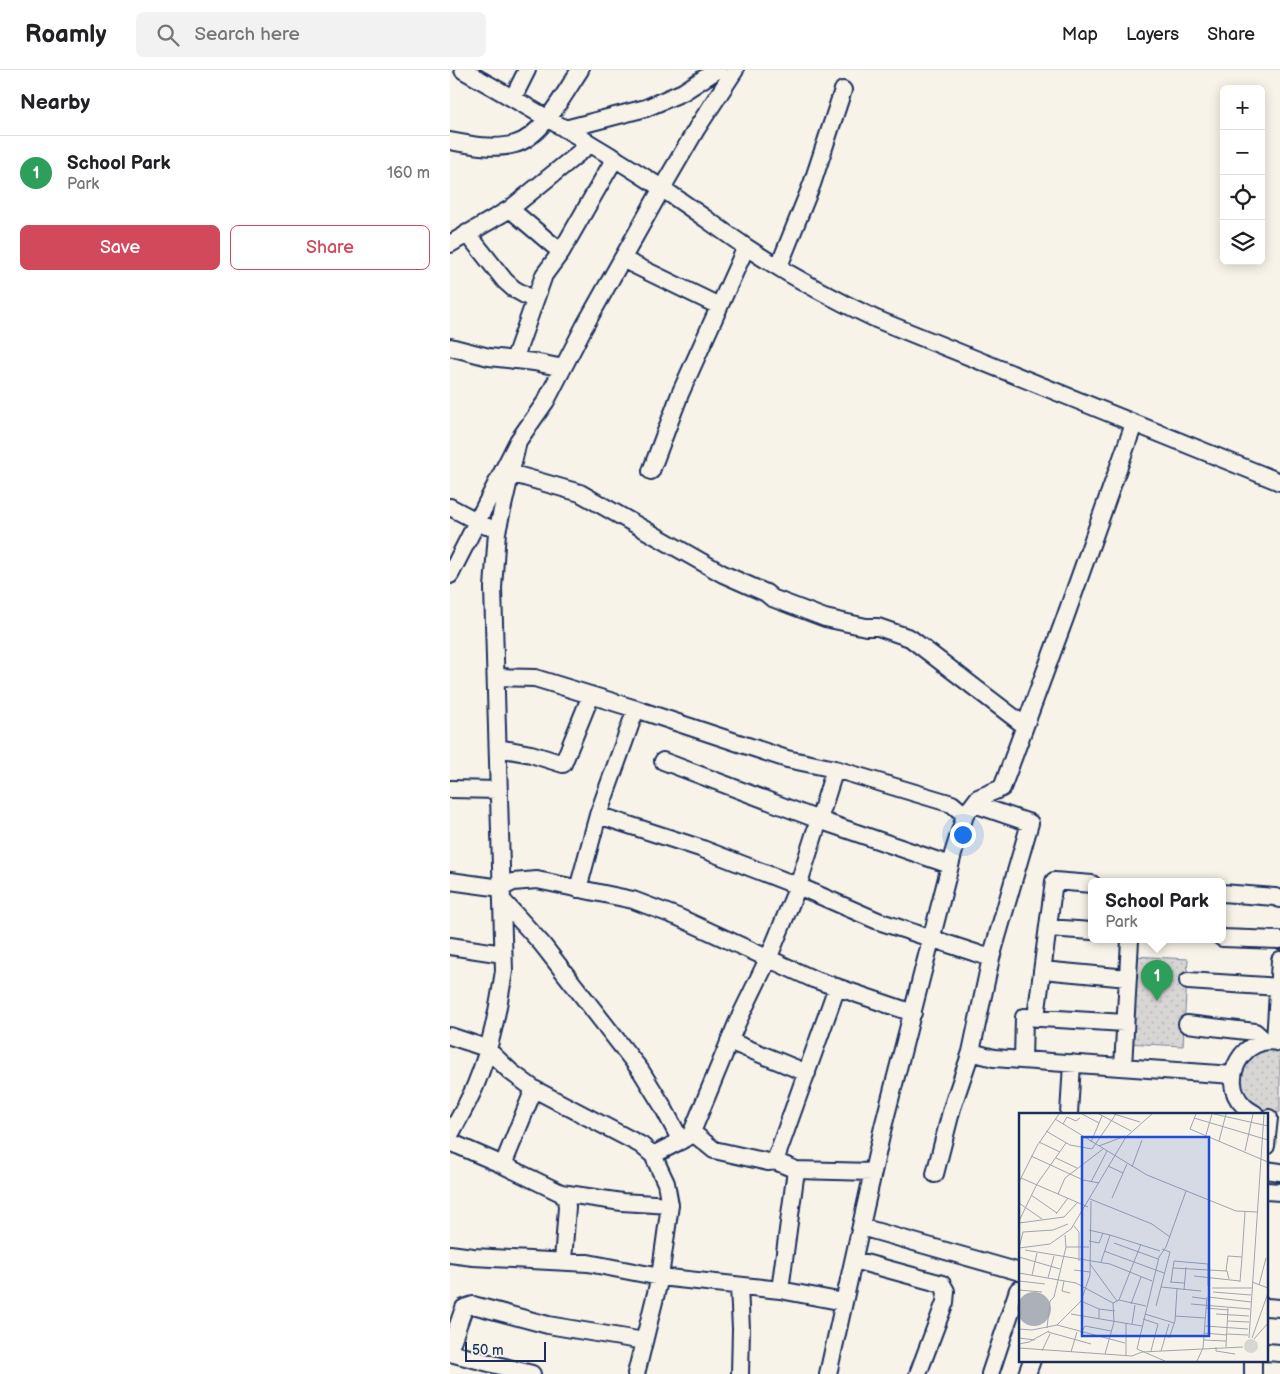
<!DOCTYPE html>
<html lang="en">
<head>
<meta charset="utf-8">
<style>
  body { margin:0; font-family:"Balsamiq Sans",sans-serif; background:#f2f2f2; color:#202124 }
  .controls { position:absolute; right:15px; top:15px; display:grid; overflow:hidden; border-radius:8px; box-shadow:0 2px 12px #0003 }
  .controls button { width:45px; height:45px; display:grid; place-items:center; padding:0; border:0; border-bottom:1px solid #e0e0e0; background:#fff; color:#202124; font:25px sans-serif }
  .scale { position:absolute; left:15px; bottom:12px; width:81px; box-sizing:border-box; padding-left:5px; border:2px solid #1b2f5e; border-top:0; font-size:14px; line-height:18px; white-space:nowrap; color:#1b2f5e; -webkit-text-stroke:4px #f7f3e8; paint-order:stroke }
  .you { position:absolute; left:512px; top:764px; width:18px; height:18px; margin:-12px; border:4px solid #fff; border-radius:50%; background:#1a73e8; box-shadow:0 0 0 8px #1a73e833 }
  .badge { display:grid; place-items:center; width:32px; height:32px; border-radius:50%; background:#d1495b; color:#fff; font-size:16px; font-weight:700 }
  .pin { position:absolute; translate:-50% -41px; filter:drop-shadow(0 1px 2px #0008) }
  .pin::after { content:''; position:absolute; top:26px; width:18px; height:15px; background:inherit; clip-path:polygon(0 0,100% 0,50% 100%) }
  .popup { position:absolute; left:638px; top:808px; width:138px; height:65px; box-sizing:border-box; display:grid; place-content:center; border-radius:8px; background:#fff; filter:drop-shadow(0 1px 4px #0005); font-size:16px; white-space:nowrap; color:#757577 }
  .popup b { font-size:19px; color:#202124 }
  .popup::after { content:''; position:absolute; left:50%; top:100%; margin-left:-10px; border:10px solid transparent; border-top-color:#fff }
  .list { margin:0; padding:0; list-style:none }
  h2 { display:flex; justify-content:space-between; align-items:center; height:65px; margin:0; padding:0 20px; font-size:21px }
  h2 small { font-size:16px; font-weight:400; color:#757577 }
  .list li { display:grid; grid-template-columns:32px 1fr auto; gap:15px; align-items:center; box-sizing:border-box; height:75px; padding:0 20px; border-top:1px solid #e0e0e0 }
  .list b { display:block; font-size:19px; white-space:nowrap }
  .list p { margin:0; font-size:16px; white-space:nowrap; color:#757577 }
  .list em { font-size:16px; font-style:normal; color:#757577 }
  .actions { display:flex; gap:10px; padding:15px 20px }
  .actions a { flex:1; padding:11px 0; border:1px solid #d1495b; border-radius:8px; text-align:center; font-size:18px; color:#d1495b }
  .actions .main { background:#d1495b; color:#fff }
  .icon { flex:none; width:28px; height:28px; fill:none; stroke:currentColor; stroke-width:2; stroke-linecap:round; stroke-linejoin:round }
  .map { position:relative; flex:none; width:830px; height:1304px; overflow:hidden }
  header { display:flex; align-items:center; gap:30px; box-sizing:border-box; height:70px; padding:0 25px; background:#fff; border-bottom:1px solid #e0e0e0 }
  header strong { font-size:24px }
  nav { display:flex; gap:28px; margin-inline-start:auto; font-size:18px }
  .search { width:350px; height:45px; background:#f2f2f2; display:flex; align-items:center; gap:12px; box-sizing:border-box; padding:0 18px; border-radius:8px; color:#757577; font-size:19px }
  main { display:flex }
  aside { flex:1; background:#fff }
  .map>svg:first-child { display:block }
</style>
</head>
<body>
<header>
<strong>Roamly</strong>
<div class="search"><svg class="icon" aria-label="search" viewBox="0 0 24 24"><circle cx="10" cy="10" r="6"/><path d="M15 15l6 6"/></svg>Search here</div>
<nav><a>Map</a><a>Layers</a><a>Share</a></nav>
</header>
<main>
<aside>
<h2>Nearby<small></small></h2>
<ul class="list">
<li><span class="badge" style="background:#2e9e5b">1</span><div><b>School Park</b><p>Park</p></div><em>160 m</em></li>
</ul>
<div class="actions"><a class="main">Save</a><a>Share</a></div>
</aside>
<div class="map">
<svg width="830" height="1304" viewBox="0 0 830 1304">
  <defs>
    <pattern id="park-dots" width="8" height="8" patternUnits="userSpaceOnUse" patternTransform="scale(1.25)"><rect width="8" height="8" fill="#d7d6d4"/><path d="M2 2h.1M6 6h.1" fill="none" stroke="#b8b8b8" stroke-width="1.8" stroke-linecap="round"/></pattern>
  </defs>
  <rect width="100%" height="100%" fill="#f7f3e8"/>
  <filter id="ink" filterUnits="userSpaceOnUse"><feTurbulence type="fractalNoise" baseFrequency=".02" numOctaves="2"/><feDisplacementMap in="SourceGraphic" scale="10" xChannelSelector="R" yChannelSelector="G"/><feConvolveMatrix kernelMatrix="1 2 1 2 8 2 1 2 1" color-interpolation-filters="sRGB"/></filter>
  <g filter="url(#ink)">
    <path fill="url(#park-dots)" stroke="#798299" d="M683 886 738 889 733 976 675 973Z
      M830 977V1042C817 1047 800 1036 793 1025 790 1020 789 1008 790 1002 790 996 795 989 798 984Z"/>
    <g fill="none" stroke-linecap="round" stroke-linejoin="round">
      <defs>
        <path id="minor" d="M13 0C76 36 139 71 199 110 232 131 264 155 296 177 337 204 381 228 426 249L830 412
          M63 28 77 0
          M115 59 196 38 233 22 267 0
          M0 71C20 75 46 80 65 74 92 67 115 22 130 0
          M60 139 111 182
          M17 163 55 211 64 219 84 230
          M0 174 60 139 140 74
          M172 189 269 236
          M329 196 362 114 393 20
          M0 277 39 287 84 292 113 298
          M64 290 94 205 111 182 165 88
          M53 401 130 423 273 504 316 523 322 528 375 548 416 557H428L460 568 575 656
          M201 401 230 324 296 177
          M0 437 36 456
          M0 505 68 371 96 331 134 257 212 118 247 58 285 0
          M46 607 85 608 186 639 148 745 128 819
          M186 639 337 689 385 699 502 734 515 745
          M48 678 81 684 113 694 141 625
          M213 691 369 750 500 795
          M0 719 49 720
          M524 734 580 753 541 888 521 982 544 988 783 1005
          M148 745 250 778 348 816 428 851 541 888
          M0 811 51 818 63 812 87 810 183 830 228 847 363 909 463 943
          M772 823 825 827 830 829
          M52 830 92 874 191 1001 212 1035 231 1071
          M598 858 642 861
          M772 868 830 870
          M0 876 53 884
          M592 900 678 908
          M738 911 830 917
          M586 947 604 811 642 814
          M737 954 805 962 815 971
          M0 966 36 978 61 1002 84 1019 191 1075 203 1085 216 1113 220 1135 210 1207 186 1304
          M279 971 357 1003
          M825 971 830 890
          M573 990 574 947 675 953
          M673 997 680 870
          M619 1044 622 993
          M805 1044C801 1041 796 1039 793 1035 767 1009 795 962 830 973
          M242 1062 264 1080 318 1092 325 1091 346 1100 423 1102
          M0 1065C9 1048 19 1031 26 1014 41 977 48 940 54 901L43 518 47 462 68 371
          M0 1072 53 1095 111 1123 116 1129 117 1137 113 1191
          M816 1076 819 1048
          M203 1085 240 1066 242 1062 287 953 318 889 348 816 385 699
          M325 1091 387 917
          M53 1095 84 1019
          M816 1100 830 1102
          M485 1104 502 1038 521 982
          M816 1121 830 1122
          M111 1123 172 1132 220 1135
          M411 1157 570 1202
          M0 1184 23 1187 138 1193 210 1207 330 1220 394 1232
          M404 1190 492 1214 496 1221 495 1232 468 1304
          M289 1216 291 1259 290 1304
          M330 1220 346 1100
          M816 1237 830 1238
          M0 1278 14 1238 23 1235 98 1255 194 1271
          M816 1282 830 1283
          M0 1283 82 1304
          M378 1304 433 1057 503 784 515 745 528 728 552 718 615 548 684 354
          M540 1304 568 1220
          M577 1304 582 1290
          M803 1304V1290"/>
      </defs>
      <use href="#minor" stroke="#1b2f5e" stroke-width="20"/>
      <use href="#minor" stroke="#f7f3e8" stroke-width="16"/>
    </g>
  </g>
  <g transform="translate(569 1043)">
    <rect width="249" height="249" fill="#f7f3e8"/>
    <path d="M225 233a7 7 0 1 1 14 0a7 7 0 1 1-14 0Z" fill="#d7d6d4"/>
    <path d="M-2 196a17 17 0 1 1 34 0a17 17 0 1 1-34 0Z" fill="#acb0b9"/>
    <path fill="none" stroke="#9fa5b1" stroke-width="1" d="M63 1 80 10M80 1 112 18M95 1 121 9M177 1 171 16 249 49M195 1 249 13M175 5 249 27M36 6 128 62 217 98 238 99M44 11 48 4 57 8 61 5M27 18 51 32 73 36 97 1M187 22 193 1M200 28 207 1M20 29 41 39M72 29 83 3M80 33 106 23M226 38 234 1M12 43 64 67 80 70M37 45 58 55M89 53 104 60M113 54 123 27M2 65 69 94M0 69 18 33 40 1M72 69 88 38M39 81 46 65 84 36M12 82 38 100M93 85 108 51M71 86 133 111 151 124M0 90 23 106M37 101 49 85M0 108 18 71 47 30M0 110 45 104 59 89M55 113 60 119V148M70 117 91 122 82 149M91 122 141 138M70 128 80 130 84 120M95 130 139 146M47 134H70M0 135 31 131 52 116 107 24 133 1M0 135 4 119 34 117 49 111M143 136 151 139 142 174 182 178M6 137 91 151 133 168M85 138 145 160M0 144 41 156M71 151 98 188M154 155 208 158 210 166M55 157 71 159M207 158 209 143 223 144 226 99M0 160 57 170 94 190 95 209 86 241M13 162 18 140M175 163 221 168M29 165 35 143M0 168 26 171M45 168 43 178 51 180M151 169 166 170M152 169 155 148 189 151V173M221 169 223 144M233 169 249 175M240 172 247 145M193 175H233M0 177 23 179M165 177 167 154M194 179 232 182M173 184 188 186M189 184 232 189M100 187 127 193M62 188 80 196V206M94 190 100 187 122 131M112 191 122 164M172 191 231 196M137 193 142 174M187 195 209 197M80 196 96 198M52 201 123 213M126 201 155 210M197 201 230 203M156 203 186 205M124 206 139 211 132 238M209 208 230 209M107 210V243M113 211 116 192M38 212 106 230M186 213 229 216M28 215 31 188 35 184 47 134 46 122M0 216 13 217 38 212 62 188 71 162 72 88M29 219 72 231M62 220 66 213 92 218M185 220 208 222M208 221 229 222M0 225 16 227M150 225 156 208 158 176M230 225 245 1M233 225 249 180M235 226 249 210M185 227 207 228M0 231 10 229 30 218M197 234V238L216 241M207 234 209 195M0 235 113 243 123 239 224 234M23 238 31 221M142 238 150 211M52 239 58 219M146 248 118 236 140 144 147 134 167 78M178 248 184 235 188 184"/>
    <path fill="#1d4ed8" fill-opacity="0.15" stroke="#1d4ed8" stroke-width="2.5" d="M63 24H190V223H63Z"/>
    <rect width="249" height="249" fill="none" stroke="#1b2f5e" stroke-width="2.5"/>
  </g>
</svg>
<div class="controls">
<button>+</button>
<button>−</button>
<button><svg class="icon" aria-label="locate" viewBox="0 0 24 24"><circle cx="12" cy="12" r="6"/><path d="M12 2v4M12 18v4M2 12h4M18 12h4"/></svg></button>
<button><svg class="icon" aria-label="layers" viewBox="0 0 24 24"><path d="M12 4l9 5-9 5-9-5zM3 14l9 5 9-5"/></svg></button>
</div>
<div class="scale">50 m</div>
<div class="you"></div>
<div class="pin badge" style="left:707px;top:931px;background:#2e9e5b">1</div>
<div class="popup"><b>School Park</b>Park</div>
</div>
</main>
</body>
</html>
